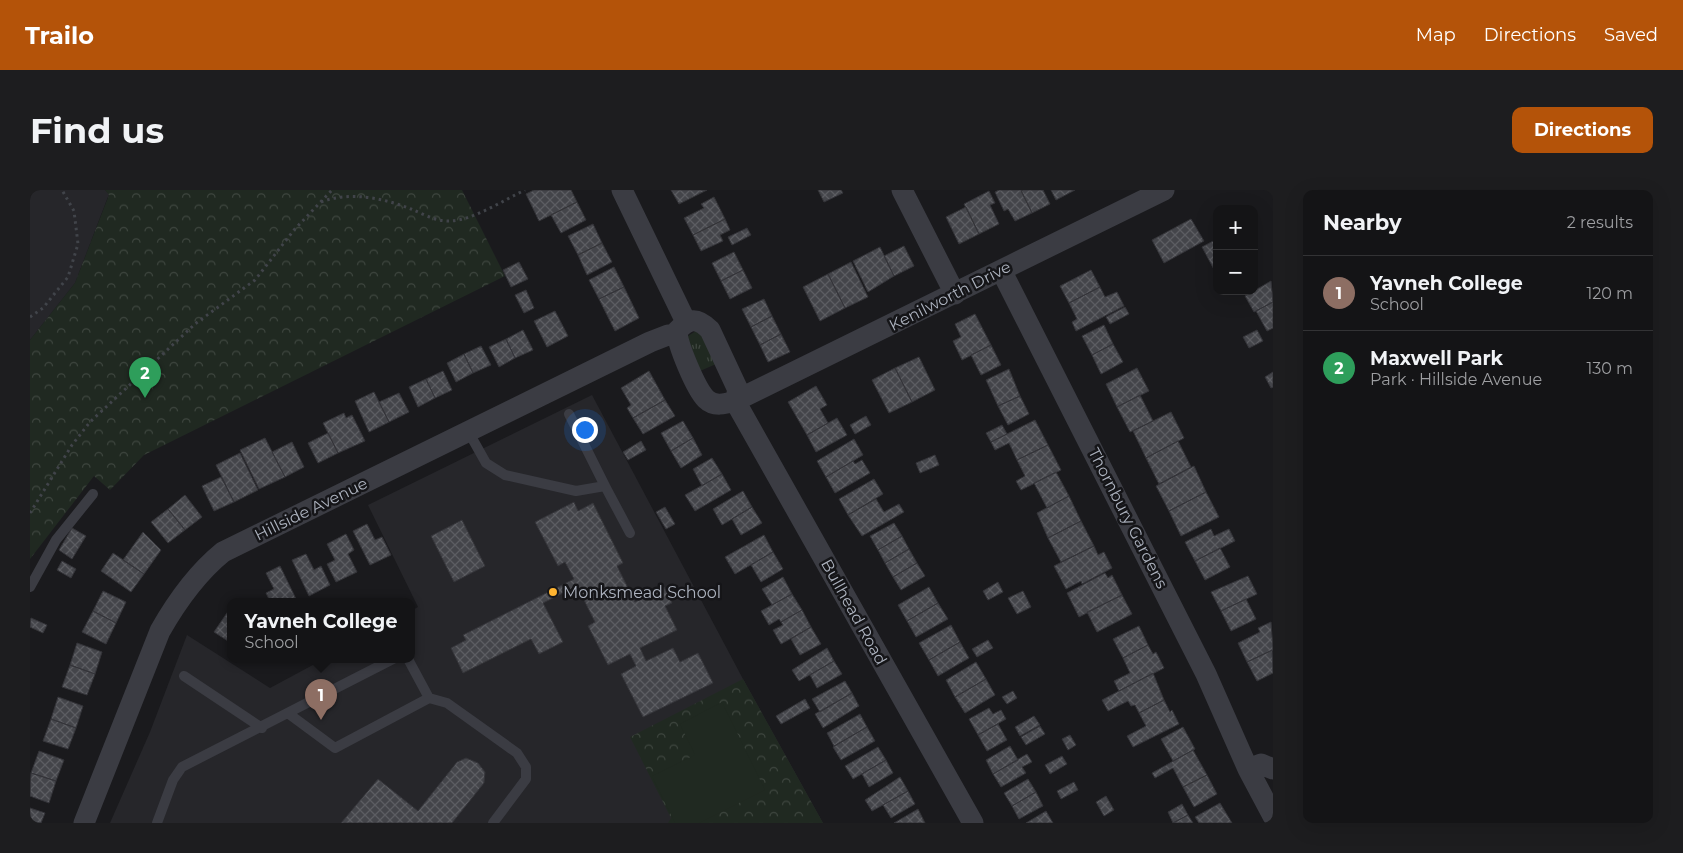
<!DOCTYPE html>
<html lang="en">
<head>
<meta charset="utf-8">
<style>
  body { margin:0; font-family:Montserrat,sans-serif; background:#1d1d1f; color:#f1f3f6 }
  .controls { position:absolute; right:15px; top:15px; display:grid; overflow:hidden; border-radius:10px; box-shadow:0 5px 20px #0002 }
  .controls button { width:45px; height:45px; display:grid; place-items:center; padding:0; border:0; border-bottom:1px solid #333335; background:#141416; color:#f1f3f6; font:25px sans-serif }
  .you { position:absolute; left:554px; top:239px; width:18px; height:18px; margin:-12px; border:4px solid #fff; border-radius:50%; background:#1a73e8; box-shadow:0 0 0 8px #1a73e833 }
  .badge { display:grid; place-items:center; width:32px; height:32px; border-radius:50%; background:#b45309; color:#fff; font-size:16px; font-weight:700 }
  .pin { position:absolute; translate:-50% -41px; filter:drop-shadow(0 1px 2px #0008) }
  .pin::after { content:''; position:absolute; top:26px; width:18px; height:15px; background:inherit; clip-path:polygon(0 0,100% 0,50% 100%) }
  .popup { position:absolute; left:197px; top:408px; width:188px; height:65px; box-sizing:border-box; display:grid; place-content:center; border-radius:10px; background:#141416; filter:drop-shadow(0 1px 4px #0005); font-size:16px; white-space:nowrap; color:#9d9ea1 }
  .popup b { font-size:19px; color:#f1f3f6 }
  .popup::after { content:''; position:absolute; left:50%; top:100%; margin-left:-10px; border:10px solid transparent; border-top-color:#141416 }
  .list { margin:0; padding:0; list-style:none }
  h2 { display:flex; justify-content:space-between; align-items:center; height:65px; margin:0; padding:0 20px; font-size:21px }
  h2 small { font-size:16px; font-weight:400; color:#9d9ea1 }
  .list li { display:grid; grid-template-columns:32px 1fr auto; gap:15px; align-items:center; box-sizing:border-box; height:75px; padding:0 20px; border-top:1px solid #333335 }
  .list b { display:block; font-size:19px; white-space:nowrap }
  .list p { margin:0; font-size:16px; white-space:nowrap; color:#9d9ea1 }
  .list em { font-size:16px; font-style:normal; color:#9d9ea1 }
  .map { position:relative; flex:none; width:1243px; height:633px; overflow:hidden; border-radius:10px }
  header { display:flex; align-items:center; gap:30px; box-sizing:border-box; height:70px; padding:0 25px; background:#b45309; color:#fff }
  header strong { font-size:24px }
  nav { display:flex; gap:28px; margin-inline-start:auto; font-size:18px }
  .intro { display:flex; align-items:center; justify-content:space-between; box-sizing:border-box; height:120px; padding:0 30px }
  h1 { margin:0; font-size:35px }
  .button { padding:12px 22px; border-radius:10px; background:#b45309; color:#fff; font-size:18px; font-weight:700 }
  main { display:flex; gap:30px; padding:0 30px }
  aside { flex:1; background:#141416; border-radius:10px; box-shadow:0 5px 20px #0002 }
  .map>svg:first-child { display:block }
</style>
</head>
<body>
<header>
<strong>Trailo</strong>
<nav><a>Map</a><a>Directions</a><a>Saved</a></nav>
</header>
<div class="intro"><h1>Find us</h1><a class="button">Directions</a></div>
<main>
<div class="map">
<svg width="1243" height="633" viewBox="0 0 1243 633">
  <defs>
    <pattern id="grass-tufts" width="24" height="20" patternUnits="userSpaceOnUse" patternTransform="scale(1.25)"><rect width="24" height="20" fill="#202921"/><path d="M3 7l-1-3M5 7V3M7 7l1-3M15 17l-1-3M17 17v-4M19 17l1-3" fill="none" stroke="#3e463f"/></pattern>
    <pattern id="park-crowns" width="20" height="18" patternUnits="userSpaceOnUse" patternTransform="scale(1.25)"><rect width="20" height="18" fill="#202921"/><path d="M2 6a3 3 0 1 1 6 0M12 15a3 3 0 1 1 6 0" fill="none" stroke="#3e463f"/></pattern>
    <pattern id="building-cross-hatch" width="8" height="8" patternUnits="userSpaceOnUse" patternTransform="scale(1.25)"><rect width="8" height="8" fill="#44454a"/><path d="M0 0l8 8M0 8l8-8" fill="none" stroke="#5c5d62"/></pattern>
  </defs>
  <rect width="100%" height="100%" fill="#1a1a1d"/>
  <path fill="#26262a" d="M0 0H75L79 4 45 93 0 150Z
    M562 205 713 489 793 633H80L120 542 157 445 240 498 294 469H381V421L388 417 338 315Z"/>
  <path fill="url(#grass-tufts)" d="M666 141 671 143 686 174 670 181 658 155V146Z"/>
  <path fill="url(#park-crowns)" d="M75 0H432L475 86 114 265 80 300 64 286 0 369V150L45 93 79 5Z
    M713 489 793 633H638L641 628 600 547Z"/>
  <path fill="#202921" d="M692 512 735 600 669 633H645L622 586 665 565 650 534Z"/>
  <path fill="url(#building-cross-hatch)" stroke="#343439" d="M504 0H541L547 12 509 31 496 4Z
    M641 0H677L649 14Z
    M788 0H811L813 3 794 12Z
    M969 0H991L1002 23 985 31 978 19 974 21 965 2Z
    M993 0H1013L1020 14 1002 23 991 1Z
    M1021 0H1045L1026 10Z
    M959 1 965 13 960 15 969 34 949 44 934 14Z
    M684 7 695 29 663 45 654 28 674 18 671 14Z
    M547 12 556 30 531 43 521 25Z
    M936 17 949 44 929 54 916 27Z
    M695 29 700 40 690 45 693 51 671 61 663 45Z
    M1161 29 1174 51 1134 73 1122 50Z
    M563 34 572 53 548 65 538 46Z
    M717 38 721 45 702 55 698 47Z
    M1187 49V85L1172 57Z
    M572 53 582 72 557 85 548 65Z
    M874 56 884 76 864 86 854 66Z
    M850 57 864 86 838 102 823 71Z
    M704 62 713 80 691 91 682 73Z
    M489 72 498 89 481 97 473 80Z
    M821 72 838 107 815 118 798 84Z
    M584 77 594 97 569 109 559 90Z
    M713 80 722 98 700 109 691 91Z
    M1061 80 1070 97 1039 113 1030 96Z
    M798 84 815 118 790 131 773 97Z
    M1241 91 1243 112 1224 122 1215 106Z
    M594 97 609 128 585 141 569 109Z
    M1070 97 1075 107 1087 102 1094 116 1046 141 1042 132 1047 129 1039 113Z
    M496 100 504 118 494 123 485 105Z
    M734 109 742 126 721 137 712 119Z
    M1243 112V138L1237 141 1226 121Z
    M1095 117 1099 124 1080 134 1076 127Z
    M525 121 538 146 517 157 504 131Z
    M945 124 961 155 932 170 923 151 931 147 925 134Z
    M742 126 751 144 730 155 721 137Z
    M1074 135 1083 154 1062 165 1052 146Z
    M493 140 503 160 485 168 476 149Z
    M1227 140 1233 151 1219 158 1213 147Z
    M751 144 760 162 738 172 730 155Z
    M476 149 485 168 469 177 459 157Z
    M1083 154 1093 172 1071 184 1062 165Z
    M961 155 971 175 951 185 941 165Z
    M451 156 461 175 443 183 434 164Z
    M434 164 443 183 426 192 417 173Z
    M889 167 905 200 882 212 865 178Z
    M865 178 882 212 859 223 842 190Z
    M1107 178 1119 201 1087 217 1076 194Z
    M979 179 990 206 968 216 956 190Z
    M413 181 422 200 405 208 396 189Z
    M619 181 635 210 603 228 597 218 601 215 591 198Z
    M1243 182V197L1241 198 1235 187Z
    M396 189 405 208 388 217 379 197Z
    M786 196 797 215 790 219 798 233 777 245 758 212Z
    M344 202 359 232 339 242 325 211Z
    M369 203 379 222 359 232 349 212Z
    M1110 205 1123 231 1100 242 1087 217Z
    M990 206 999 224 978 235 968 216Z
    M635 210 645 226 613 244 603 228Z
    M1141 222 1154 248 1116 268 1103 241Z
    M314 223 316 228 322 225 335 251 308 263 293 233Z
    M836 226 841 235 825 244 820 235Z
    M807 228 817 245 786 262 777 245Z
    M1005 230 1018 255 987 270 979 253 965 260 961 252Z
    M653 231 663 248 641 261 631 243Z
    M972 235 977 244 961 252 956 243Z
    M298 243 308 263 288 273 278 253Z
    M235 248 255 287 229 299 210 260Z
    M663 248 672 265 651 278 641 261Z
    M824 249 833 265 796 287 787 271Z
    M611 251 616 260 598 270 593 262Z
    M1148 251 1161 277 1129 294 1116 268Z
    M262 252 274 277 255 287 242 262Z
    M1018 255 1031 280 991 300 986 291 995 286 987 270Z
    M210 263 228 300 204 312 186 275Z
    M905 265 909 275 890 283 886 273Z
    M682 268 692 284 672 296 663 279Z
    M832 270 840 283 805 303 796 287 823 271 825 274Z
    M1164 276 1176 302 1139 321 1126 296Z
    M1026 282 1039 306 1017 318 1004 293Z
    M692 284 701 300 665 321 655 305Z
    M191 287 204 312 184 321 172 296Z
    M844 289 853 304 818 325 809 309Z
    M713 301 722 317 692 335 683 319Z
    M1176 302 1189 327 1151 346 1139 321Z
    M155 305 172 327 155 340 138 319Z
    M1039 306 1051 331 1018 348 1007 323Z
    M846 309 854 322 869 314 874 322 832 346 818 325Z
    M544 312 548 321 563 313 593 373 587 376 605 412 634 397 642 413 635 416 647 440 610 458 616 471 643 458 650 472 668 463 683 493 613 527 591 484 606 476 600 464 578 475 558 436 565 432 547 396 513 413 533 452 509 464 501 449 433 483 421 458 436 450 433 445 544 389 535 372 528 376 505 332Z
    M635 317 645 334 636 339 626 322Z
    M722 317 732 333 711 345 702 329Z
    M138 319 155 340 138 353 121 332Z
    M432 330 455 376 424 392 401 346Z
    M1051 331 1064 356 1031 372 1018 348Z
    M864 333 872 346 848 360 840 346Z
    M337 334 345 350 352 347 361 365 340 375 323 341Z
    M42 338 56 346 42 369 29 360Z
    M1181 339 1184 346 1199 339 1205 351 1165 371 1155 352Z
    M113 342 131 360 114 384 93 370Z
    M316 344 324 360 318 364 327 382 306 392 297 374 305 370 297 354Z
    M734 345 743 362 705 384 695 367Z
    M872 346 879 359 855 373 848 360Z
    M1064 356 1068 365 1074 362 1082 378 1052 394 1051 391 1036 399 1024 376Z
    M1190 358 1200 377 1175 390 1165 371Z
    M879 359 887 373 863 387 855 373Z
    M743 362 753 379 731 392 721 375Z
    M83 363 114 384 101 402 71 381Z
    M276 364 284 380 291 376 300 395 279 406 262 370Z
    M32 371 46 379 41 388 27 380Z
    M887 373 895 386 871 400 863 387Z
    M250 376 267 411H240L236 403 244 399 236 383Z
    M1075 383 1078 388 1082 385 1092 405 1049 427 1037 403Z
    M1218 386 1227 404 1191 421 1181 402Z
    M753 387 762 404 742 415 732 399Z
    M968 392 973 402 958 410 953 401Z
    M899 397 908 413 877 431 868 415Z
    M73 401 96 412 86 433 63 421Z
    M993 401 1001 417 987 424 978 408Z
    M762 404 772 420 751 432 749 429 739 435 731 421Z
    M1092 405 1102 424 1067 442 1057 422Z
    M1216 409 1226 429 1201 441 1191 421Z
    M908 413 918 429 886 447 877 431Z
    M199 420 201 421V453L184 442Z
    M772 420 781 437 751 454 743 440 753 435 751 432Z
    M63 421 86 433 76 454 52 442Z
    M1 428 17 435 13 443 0 437Z
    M1241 432 1243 460 1217 472 1208 453 1230 442 1228 438Z
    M921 435 930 452 899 470 889 453Z
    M1109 436 1118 455 1093 468 1083 449Z
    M781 437 791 454 770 465 761 449Z
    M958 450 963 458 947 467 942 459Z
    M930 452 939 468 908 486 899 470Z
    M47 453 72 462 65 484 40 475Z
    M1118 455 1123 464 1126 462 1134 478 1089 501 1084 491 1100 483 1093 468Z
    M797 458 804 471 769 491 762 480Z
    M1242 460 1243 483 1227 491 1217 472Z
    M804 471 812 484 787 498 780 485Z
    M946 472 956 489 925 507 916 490Z
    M40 475 65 484 57 505 32 497Z
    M1123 483 1134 510 1109 523 1105 515 1101 516 1098 511 1078 521 1072 510Z
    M956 489 965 505 935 523 925 507Z
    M815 491 822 503 790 522 782 509Z
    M983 501 987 508 977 514 972 507Z
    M822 503 829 516 793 538 785 524Z
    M28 507 53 516 46 538 21 529Z
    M775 509 780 518 751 534 746 526Z
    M1134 510 1140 522 1142 520 1149 534 1103 557 1097 546 1116 536 1109 523Z
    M959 518 963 524 971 520 976 529 948 545 939 529Z
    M830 524 837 537 804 556 797 543Z
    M1004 526 1010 535 990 546 985 537Z
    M21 529 46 538 38 559 13 551Z
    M968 534 977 550 957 561 948 545Z
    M1010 536 1015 544 996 555 991 547Z
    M837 537 845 551 811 570 803 557Z
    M1153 537 1165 559 1143 571 1131 549Z
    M1040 545 1046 555 1038 560 1032 549Z
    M980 556 988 570 963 584 956 570Z
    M848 557 856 570 823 589 815 576Z
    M1163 560 1177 585 1153 597 1143 578 1125 588 1122 583Z
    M9 561 34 570 26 591 1 583Z
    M997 564 1002 572 992 577 996 583 971 597 963 584Z
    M1032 566 1037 574 1020 584 1015 575Z
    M436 568 448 573 455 582 454 593 422 633H311L348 589 388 621 427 572Z
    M856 570 863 583 839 597 832 584Z
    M1 583 26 591 19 613 0 606Z
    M1177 585 1187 604 1164 617 1153 597Z
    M870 587 878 601 842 621 835 610Z
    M998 589 1006 602 982 616 974 603Z
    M1044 592 1048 600 1031 609 1027 601Z
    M878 601 885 614 861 628 853 615Z
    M1006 602 1013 616 989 629 982 616Z
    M1076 606 1084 620 1074 626 1066 612Z
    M1190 613 1202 633H1169L1165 627Z
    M1152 614 1158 625 1143 633 1138 622Z
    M0 618 15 623 11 633H0Z
    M888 619 895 633H864Z
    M1016 621 1023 633H996Z
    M1158 625 1163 633H1143Z"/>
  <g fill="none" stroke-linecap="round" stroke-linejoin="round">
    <path stroke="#41444a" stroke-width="3" stroke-dasharray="2.5 4" stroke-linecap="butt" d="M291 12C320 1 353 8 381 19 393 24 407 32 421 31 443 30 474 10 495 0
      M0 127 13 118 38 87 48 54 44 21 32 0
      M0 323 42 255 60 232 165 134 225 90 264 40 302 0"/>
    <path stroke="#3b3c43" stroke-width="10" d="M438 241 456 273 475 285 546 301 575 296 539 224
      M575 296 600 343
      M0 397 26 350 63 304
      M154 486 232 538
      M399 508 417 513 487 563 496 577V589L463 633
      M259 524 305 558 399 508 378 469
      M127 633 143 590 152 577 363 469"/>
    <path stroke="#3b3c43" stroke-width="21" d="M592 0 656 132
      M872 0 925 104
      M971 80 1176 484 1218 579 1243 626
      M1218 579 1231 574 1243 579
      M54 633 130 441C147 411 166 384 193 362L620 152 638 145 647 146
      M943 633 705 211 708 200 680 140C667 127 659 128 647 141 647 154 666 199 676 209 684 217 695 214 705 211L1134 0"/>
  </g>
  <circle fill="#ffb431" stroke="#151518" stroke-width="2" cx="523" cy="402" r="5"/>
  <g text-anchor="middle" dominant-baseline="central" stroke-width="5" stroke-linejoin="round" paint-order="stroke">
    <g font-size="16" fill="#acb2be" stroke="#151518">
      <text transform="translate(920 106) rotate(-27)">Kenilworth Drive</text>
      <text transform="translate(281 319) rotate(-26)">Hillside Avenue</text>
      <text transform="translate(1098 328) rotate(63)">Thornbury Gardens</text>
      <text transform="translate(824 422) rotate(61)">Bullhead Road</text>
    </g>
    <g font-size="16" fill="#acb2be" stroke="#151518" text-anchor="start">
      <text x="533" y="402">Monksmead School</text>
    </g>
  </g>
</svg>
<div class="controls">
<button>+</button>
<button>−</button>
</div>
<div class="you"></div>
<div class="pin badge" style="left:291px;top:530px;background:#8d6e63">1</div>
<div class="popup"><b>Yavneh College</b>School</div>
<div class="pin badge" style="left:115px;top:208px;background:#2e9e5b">2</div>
</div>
<aside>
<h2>Nearby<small>2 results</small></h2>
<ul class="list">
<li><span class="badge" style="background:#8d6e63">1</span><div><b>Yavneh College</b><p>School</p></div><em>120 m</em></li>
<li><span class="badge" style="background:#2e9e5b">2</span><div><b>Maxwell Park</b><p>Park · Hillside Avenue</p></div><em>130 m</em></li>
</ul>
</aside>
</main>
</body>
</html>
